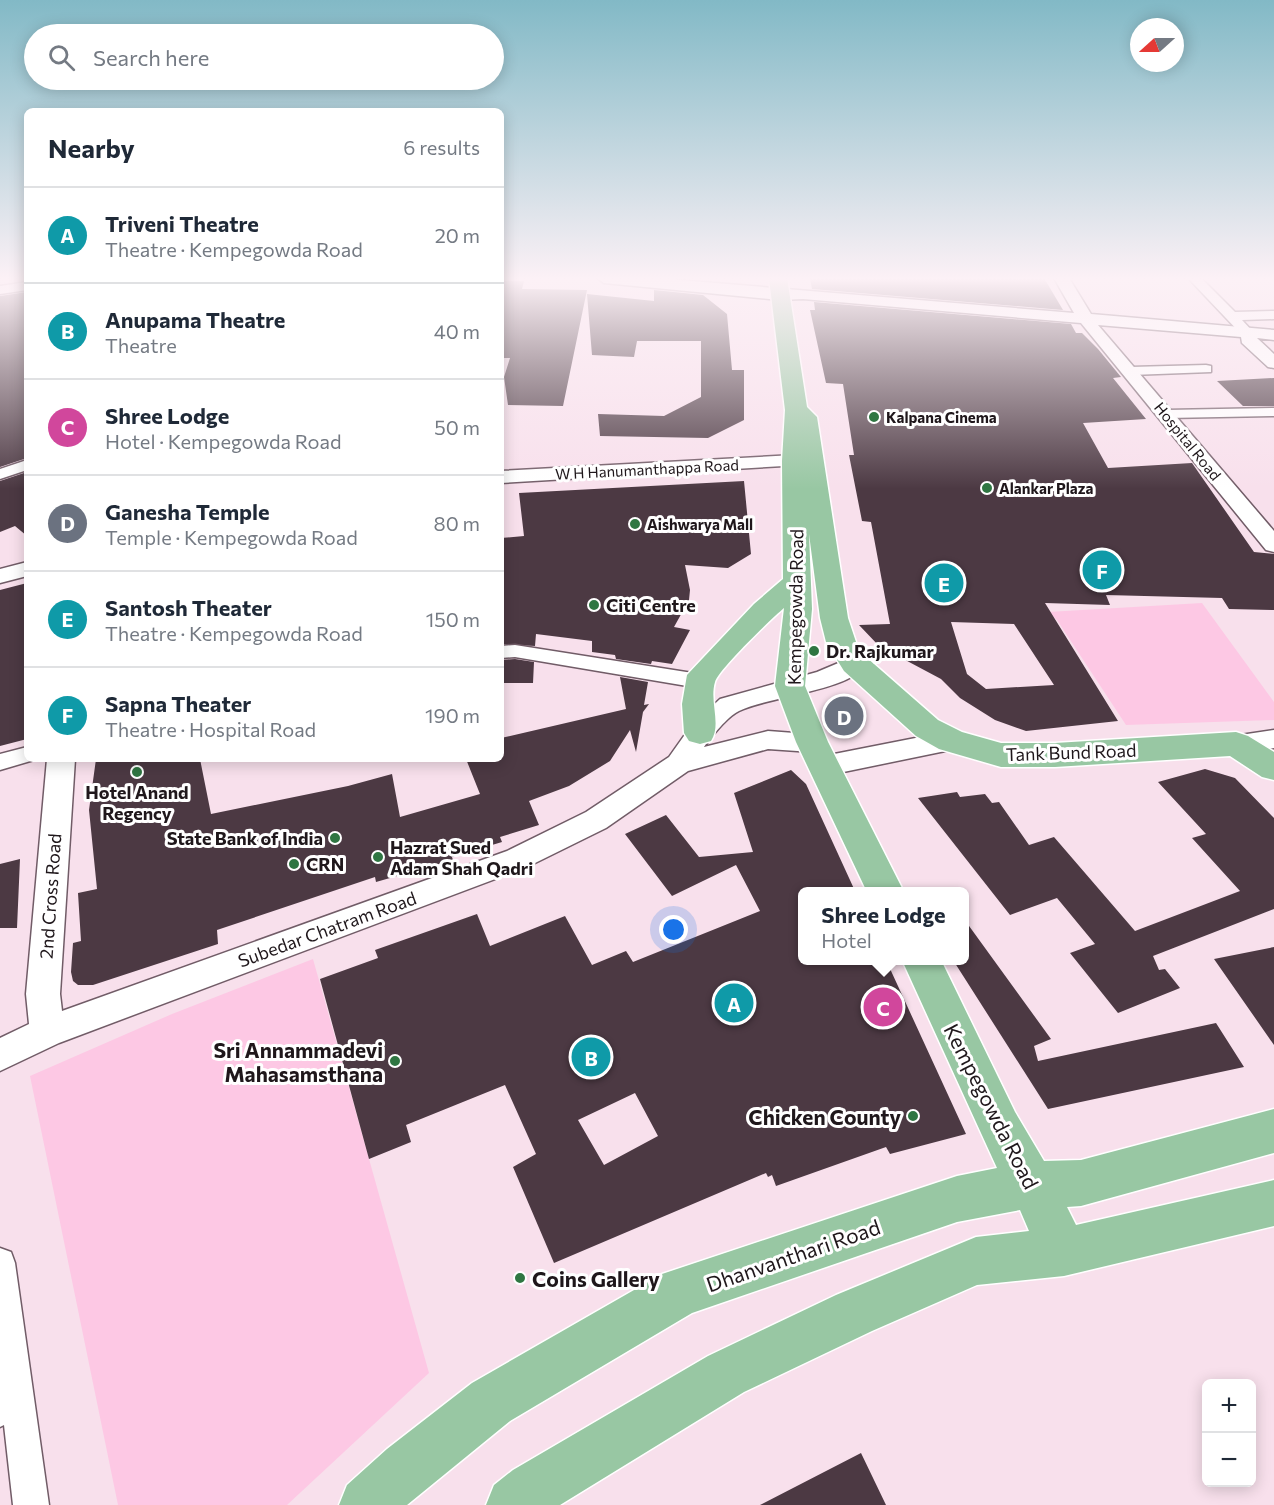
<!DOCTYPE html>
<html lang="en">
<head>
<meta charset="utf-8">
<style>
  body { margin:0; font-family:Commissioner,sans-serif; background:#f2f2f3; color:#1f2937 }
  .controls { position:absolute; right:18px; bottom:18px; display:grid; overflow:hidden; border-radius:9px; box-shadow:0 3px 15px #0003 }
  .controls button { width:54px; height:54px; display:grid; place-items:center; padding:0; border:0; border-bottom:2px solid #e0e1e3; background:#fff; color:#1f2937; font:30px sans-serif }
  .compass { position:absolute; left:1130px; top:18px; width:54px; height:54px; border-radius:50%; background:#fff; box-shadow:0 3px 15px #0003; rotate:249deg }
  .you { position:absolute; left:674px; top:930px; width:21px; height:21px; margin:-15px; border:4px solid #fff; border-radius:50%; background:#1a73e8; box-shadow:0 0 0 9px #1a73e833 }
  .badge { display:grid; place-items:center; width:39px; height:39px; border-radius:50%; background:#7c3aed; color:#fff; font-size:20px; font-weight:700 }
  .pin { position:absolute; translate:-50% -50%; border:3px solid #fff; box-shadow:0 2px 6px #0006 }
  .popup { position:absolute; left:798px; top:887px; width:171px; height:78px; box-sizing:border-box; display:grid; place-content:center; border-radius:9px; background:#fff; filter:drop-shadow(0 2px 4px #0005); font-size:20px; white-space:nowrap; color:#747a83 }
  .popup b { font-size:22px; color:#1f2937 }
  .popup::after { content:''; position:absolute; left:50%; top:100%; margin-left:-12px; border:12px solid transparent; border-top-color:#fff }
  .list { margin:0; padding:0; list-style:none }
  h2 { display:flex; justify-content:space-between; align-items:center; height:78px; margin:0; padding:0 24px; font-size:26px }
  h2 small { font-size:20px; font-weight:400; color:#747a83 }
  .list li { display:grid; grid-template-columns:39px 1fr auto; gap:18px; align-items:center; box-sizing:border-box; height:96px; padding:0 24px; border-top:2px solid #e0e1e3 }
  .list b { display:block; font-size:22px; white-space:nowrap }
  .list p { margin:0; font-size:20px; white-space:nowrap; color:#747a83 }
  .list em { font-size:20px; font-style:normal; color:#747a83 }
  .icon { flex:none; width:33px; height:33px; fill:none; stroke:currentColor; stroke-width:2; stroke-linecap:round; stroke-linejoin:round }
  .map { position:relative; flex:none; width:1274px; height:1505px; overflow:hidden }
  .search { position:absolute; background:#fff; box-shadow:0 3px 15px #0003; left:24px; top:24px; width:480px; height:66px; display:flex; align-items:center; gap:15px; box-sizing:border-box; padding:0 21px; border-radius:33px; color:#747a83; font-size:22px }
  .panel { position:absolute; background:#fff; box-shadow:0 3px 15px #0003; left:24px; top:108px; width:480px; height:654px; border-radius:9px }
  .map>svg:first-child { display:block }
</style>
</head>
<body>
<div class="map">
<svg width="1274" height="1505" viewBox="0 0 1274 1505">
  <rect width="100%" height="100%" fill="#f8e0ec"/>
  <path fill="#fdc8e4" d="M1202 603 1274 702V720L1126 725 1057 620 1048 612Z
    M313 959 429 1373 287 1505H118L30 1076 172 1014Z"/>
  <path fill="#4c3943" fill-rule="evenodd" d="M810 278H1044L1063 310 812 289Z
    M501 281H524L522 289 587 290 563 406 508 405 504 377 510 358H501Z
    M654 290 703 295 727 314 732 370H744V420L708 438 600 436 598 414 664 416 701 397V341H637L634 357 592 355 587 294 654 301Z
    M27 292V458L0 467V296Z
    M814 302 1071 324 1076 333H1082L1098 349 1121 377 1113 378 1146 419 1083 423 1108 468 1192 463 1254 552 1274 554V610L1229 609 1222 598 1106 595 1110 605 1045 603 1118 721 1026 731 995 720 960 698 941 679 879 646 859 625 890 624 871 522 862 521 849 455H854L843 384 826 383 810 310H815ZM951 622 1014 624 1054 685 986 689 967 674Z
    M1274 378V406H1243L1217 381Z
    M27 472V536L15 526 0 532V481Z
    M744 481 751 554 728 568 685 565 690 590 689 600 674 627 690 630 672 664 652 661 651 664 616 659 615 655 592 652V641L536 634 535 646 501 644V538L524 536 519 493Z
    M27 583V739L0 746V590Z
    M515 659 534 662 533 683H501V660Z
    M620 677 648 682 644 705 649 704 643 712 636 752 630 730 610 761 569 786 529 801 539 825 500 837 502 842 452 857 453 860 376 882 375 877 217 930 218 944 93 985H78L73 981 71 972 73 943 81 941 78 893 97 889 89 810 96 759H200L211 814 348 786 392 774 400 817 480 794 466 759H501V738L626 709Z
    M1205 769 1235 778 1274 818V909L1153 956 1159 970 1165 969 1180 988 1118 1013 1070 953 1095 944 1057 898 1010 915 918 798 957 792 960 797 985 794 992 803 999 802 1029 845 1054 837 1135 931 1240 891 1192 838 1206 834 1158 782Z
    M791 770 806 784 855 891H802V960H886L966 1134 890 1154 886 1147 776 1186 772 1175 768 1177 766 1173 554 1263 513 1167 536 1154 505 1085 406 1125 411 1142 369 1159 320 979 378 958 375 950 477 914 490 946 565 916 592 965 626 951 633 962 760 911 736 865 672 896 625 834 666 815 699 857 753 852 734 793ZM635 1093 658 1136 604 1165 578 1120Z
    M20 859 17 928H0V864Z
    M964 919 1051 1039 1034 1046 1038 1061 1216 1023 1244 1067 1048 1109 953 960H964Z
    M1274 947V1045L1214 959Z
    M861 1453 886 1505H760Z"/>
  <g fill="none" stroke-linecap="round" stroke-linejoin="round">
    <defs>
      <path id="minor" d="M1188 278H1201L1235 312 1274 311V319L1242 320 1254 333 1248 337 1243 336Z
        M27 282V290L0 294V286Z
        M1206 365 1211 366V372L1131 375 1124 371 1131 367Z
        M1274 408V416L1167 418 1160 414 1167 410Z
        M27 460V470L0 479V469Z
        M515 645 699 674 706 676 709 681 706 686 699 688 515 657 501 658V646Z
        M27 747V759L34 760 0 770V754Z
        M0 1248 11 1252 15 1263 49 1505H13L4 1425 0 1427Z"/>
      <path id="tertiary" d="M597 278H655L1074 313 1054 278H1069L1091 314 1274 330V340L1257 338 1274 354V368L1268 367 1242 343 1241 337 1098 325 1274 531V552L1266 550 1081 323 803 299 779 300 604 283Z
        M794 455 804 461 801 465 501 483V471Z
        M27 562V576L0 583V569Z
        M855 656 864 658 867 664C850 691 769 696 739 711 727 717 712 736 704 747L768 731 821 735 825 742 821 749 812 752 768 749 688 771 606 828 527 867 59 1043 0 1071V1038L29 1024 26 994 47 759H75L60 994 62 1011 507 851 586 812 669 757 691 726 720 699 817 672Z
        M1274 730V748L1236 754 1227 751 1223 744 1227 737Z
        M951 731 960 734 964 741 960 748 824 776 814 773 810 766 814 759 824 756Z"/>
      <path id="primary" d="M769 278H787L807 407 817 417 848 618 856 642 866 657 938 720 962 732 1001 743H1055L1236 732 1248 736 1274 752V780L1262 777 1230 756 1055 767H1001L939 749 916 736 844 671 826 642 820 618 809 534 812 609 805 686 828 742 904 892H867L796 742 775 686 784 608C771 619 718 670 715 682 709 702 722 724 711 741L700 744 689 741 684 733 682 704 687 675 754 604 783 579 782 461 785 410Z
        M902 960H941L1015 1112 1044 1161 1081 1160 1274 1109V1153L1081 1206 1067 1207 1076 1225 1274 1180V1226L1064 1276 977 1285 872 1331 744 1392 560 1505H486L494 1485 513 1470 708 1356 836 1295 976 1237 1029 1231 1020 1210 957 1222 692 1313 510 1421 407 1505H339L347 1485 387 1449 472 1383 662 1274 957 1176 997 1168Z"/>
    </defs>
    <use href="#minor" stroke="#715c67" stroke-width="3"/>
    <use href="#tertiary" stroke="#715c67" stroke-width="3"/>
    <use href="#primary" stroke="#fff" stroke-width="3"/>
    <use href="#minor" fill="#fff" fill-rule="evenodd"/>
    <use href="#tertiary" fill="#fff" fill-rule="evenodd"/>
    <use href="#primary" fill="#98c7a3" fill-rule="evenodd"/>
  </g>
  <linearGradient id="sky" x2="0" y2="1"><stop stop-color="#82b9c6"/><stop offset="0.57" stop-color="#fcf1f6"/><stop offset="1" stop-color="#fcf1f6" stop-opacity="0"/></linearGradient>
  <rect width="1274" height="489" fill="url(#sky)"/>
  <g fill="#2f7642" stroke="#fff" stroke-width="2">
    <circle cx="874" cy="417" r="6"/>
    <circle cx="987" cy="488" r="6"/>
    <circle cx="635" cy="524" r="6"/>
    <circle cx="594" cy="605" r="6"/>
    <circle cx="814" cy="651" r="6"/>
    <circle cx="137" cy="772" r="6"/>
    <circle cx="335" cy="838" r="6"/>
    <circle cx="378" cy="857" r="6"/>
    <circle cx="294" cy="864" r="6"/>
    <circle cx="395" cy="1061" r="6"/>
    <circle cx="913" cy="1116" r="6"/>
    <circle cx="520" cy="1278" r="6"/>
  </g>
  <g text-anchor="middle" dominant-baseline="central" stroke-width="6" stroke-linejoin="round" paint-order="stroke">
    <g font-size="15" font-weight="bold" fill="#1f171b" stroke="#fff" text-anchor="start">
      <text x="886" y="417">Kalpana Cinema</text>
      <text x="999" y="488">Alankar Plaza</text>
      <text x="647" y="524">Aishwarya Mall</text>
    </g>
    <g font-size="15" fill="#1f171b" stroke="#fff">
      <text transform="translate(1188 441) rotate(51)">Hospital Road</text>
      <text transform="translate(647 469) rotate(-3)">W H Hanumanthappa Road</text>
    </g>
    <g font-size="18" font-weight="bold" fill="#1f171b" stroke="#fff" text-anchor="start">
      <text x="606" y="605">Citi Centre</text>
      <text x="826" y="651">Dr. Rajkumar</text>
      <text x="137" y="792" text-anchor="middle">Hotel Anand<tspan x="137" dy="21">Regency</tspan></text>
      <text x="323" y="838" text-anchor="end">State Bank of India</text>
      <text x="390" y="847">Hazrat Sued<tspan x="390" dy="21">Adam Shah Qadri</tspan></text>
      <text x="306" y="864">CRN</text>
    </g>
    <g font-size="18" fill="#1f171b" stroke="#fff">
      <text transform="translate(795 607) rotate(-89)">Kempegowda Road</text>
      <text transform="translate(1071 752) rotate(-2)">Tank Bund Road</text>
      <text transform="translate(50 896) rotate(-86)">2nd Cross Road</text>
      <text transform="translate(327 929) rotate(-20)">Subedar Chatram Road</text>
    </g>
    <g font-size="21" font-weight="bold" fill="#1f171b" stroke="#fff" text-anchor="end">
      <text x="383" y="1049">Sri Annammadevi<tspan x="383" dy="24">Mahasamsthana</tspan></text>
      <text x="901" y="1116">Chicken County</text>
      <text x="532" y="1278" text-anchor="start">Coins Gallery</text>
    </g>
    <g font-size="21" fill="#1f171b" stroke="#fff">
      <text transform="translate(992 1106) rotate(63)">Kempegowda Road</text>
      <text transform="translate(793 1255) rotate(-19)">Dhanvanthari Road</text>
    </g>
  </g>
</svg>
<div class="controls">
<button>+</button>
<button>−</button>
</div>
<svg class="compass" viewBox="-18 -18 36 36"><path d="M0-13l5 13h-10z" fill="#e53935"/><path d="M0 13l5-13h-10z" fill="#747a83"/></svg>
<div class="you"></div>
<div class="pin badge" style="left:734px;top:1003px;background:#0f9aa8">A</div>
<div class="pin badge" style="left:591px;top:1057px;background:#0f9aa8">B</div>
<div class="pin badge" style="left:883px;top:1007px;background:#d1479c">C</div>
<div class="popup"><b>Shree Lodge</b>Hotel</div>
<div class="pin badge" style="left:844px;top:716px;background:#6b7280">D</div>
<div class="pin badge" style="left:944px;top:583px;background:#0f9aa8">E</div>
<div class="pin badge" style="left:1102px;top:570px;background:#0f9aa8">F</div>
<div class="search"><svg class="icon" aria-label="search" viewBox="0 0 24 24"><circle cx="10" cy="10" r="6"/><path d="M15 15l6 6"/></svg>Search here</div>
<section class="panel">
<h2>Nearby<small>6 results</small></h2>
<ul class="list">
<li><span class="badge" style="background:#0f9aa8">A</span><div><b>Triveni Theatre</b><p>Theatre · Kempegowda Road</p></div><em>20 m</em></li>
<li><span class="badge" style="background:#0f9aa8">B</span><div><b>Anupama Theatre</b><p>Theatre</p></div><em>40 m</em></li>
<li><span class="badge" style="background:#d1479c">C</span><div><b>Shree Lodge</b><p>Hotel · Kempegowda Road</p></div><em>50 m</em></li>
<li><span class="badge" style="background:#6b7280">D</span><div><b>Ganesha Temple</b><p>Temple · Kempegowda Road</p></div><em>80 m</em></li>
<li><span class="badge" style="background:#0f9aa8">E</span><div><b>Santosh Theater</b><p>Theatre · Kempegowda Road</p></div><em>150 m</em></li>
<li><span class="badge" style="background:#0f9aa8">F</span><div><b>Sapna Theater</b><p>Theatre · Hospital Road</p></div><em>190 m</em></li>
</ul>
</section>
</div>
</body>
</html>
